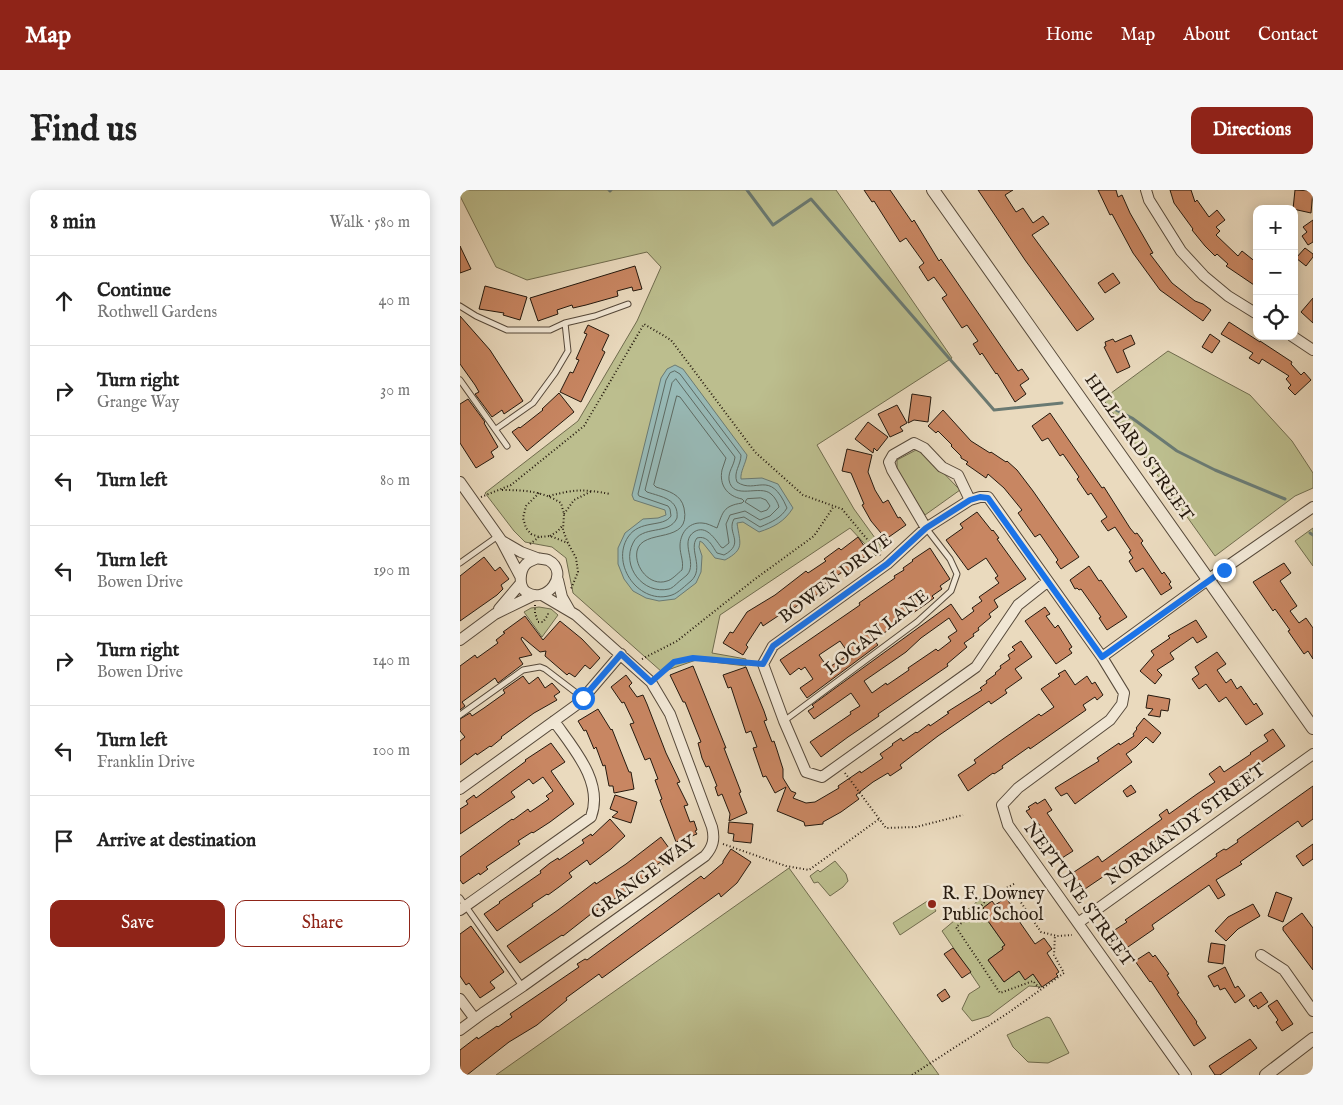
<!DOCTYPE html>
<html lang="en">
<head>
<meta charset="utf-8">
<style>
  body { margin:0; font-family:"IM FELL English",serif; background:#f6f6f6; color:#222 }
  .controls { position:absolute; right:15px; top:15px; display:grid; overflow:hidden; border-radius:10px; box-shadow:0 2px 12px #0003 }
  .controls button { width:45px; height:45px; display:grid; place-items:center; padding:0; border:0; border-bottom:1px solid #e0e0e0; background:#fff; color:#222; font:25px sans-serif }
  .stop { position:absolute; width:15px; height:15px; margin:-11px; border:4px solid #1a73e8; border-radius:50%; background:#fff }
  .stop.end { background:#1a73e8; border-color:#fff; box-shadow:0 1px 5px #0008 }
  .list { margin:0; padding:0; list-style:none }
  h2 { display:flex; justify-content:space-between; align-items:center; height:65px; margin:0; padding:0 20px; font-size:21px }
  h2 small { font-size:16px; font-weight:400; color:#767676 }
  .list li { display:grid; grid-template-columns:32px 1fr auto; gap:15px; align-items:center; box-sizing:border-box; height:90px; padding:0 20px; border-top:1px solid #e0e0e0 }
  .list b { display:block; font-size:19px; white-space:nowrap }
  .list p { margin:0; font-size:16px; white-space:nowrap; color:#767676 }
  .list em { font-size:16px; font-style:normal; color:#767676 }
  .actions { display:flex; gap:10px; padding:15px 20px }
  .actions a { flex:1; padding:11px 0; border:1px solid #8f2418; border-radius:10px; text-align:center; font-size:18px; color:#8f2418 }
  .actions .main { background:#8f2418; color:#fff }
  .icon { flex:none; width:28px; height:28px; fill:none; stroke:currentColor; stroke-width:2; stroke-linecap:round; stroke-linejoin:round }
  .map { position:relative; flex:none; width:853px; height:885px; overflow:hidden; border-radius:10px }
  header { display:flex; align-items:center; gap:30px; box-sizing:border-box; height:70px; padding:0 25px; background:#8f2418; color:#fff }
  header strong { font-size:24px }
  nav { display:flex; gap:28px; margin-inline-start:auto; font-size:18px }
  .intro { display:flex; align-items:center; justify-content:space-between; box-sizing:border-box; height:120px; padding:0 30px }
  h1 { margin:0; font-size:35px }
  .button { padding:12px 22px; border-radius:10px; background:#8f2418; color:#fff; font-size:18px; font-weight:700 }
  main { display:flex; gap:30px; padding:0 30px }
  aside { flex:1; background:#fff; border-radius:10px; box-shadow:0 2px 12px #0003 }
  .map>svg:first-child { display:block }
</style>
</head>
<body>
<header>
<strong>Map</strong>
<nav><a>Home</a><a>Map</a><a>About</a><a>Contact</a></nav>
</header>
<div class="intro"><h1>Find us</h1><a class="button">Directions</a></div>
<main>
<aside>
<h2>8 min<small>Walk · 580 m</small></h2>
<ul class="list">
<li><svg class="icon" aria-label="ahead" viewBox="0 0 24 24"><path d="M12 20V5M6 11l6-6 6 6"/></svg><div><b>Continue</b><p>Rothwell Gardens</p></div><em>40 m</em></li>
<li><svg class="icon" aria-label="right" viewBox="0 0 24 24"><path d="M7 20v-9h11M14 6l5 5-5 5"/></svg><div><b>Turn right</b><p>Grange Way</p></div><em>30 m</em></li>
<li><svg class="icon" aria-label="left" viewBox="0 0 24 24"><path d="M17 20v-9H6M10 6l-5 5 5 5"/></svg><div><b>Turn left</b></div><em>80 m</em></li>
<li><svg class="icon" aria-label="left" viewBox="0 0 24 24"><path d="M17 20v-9H6M10 6l-5 5 5 5"/></svg><div><b>Turn left</b><p>Bowen Drive</p></div><em>190 m</em></li>
<li><svg class="icon" aria-label="right" viewBox="0 0 24 24"><path d="M7 20v-9h11M14 6l5 5-5 5"/></svg><div><b>Turn right</b><p>Bowen Drive</p></div><em>140 m</em></li>
<li><svg class="icon" aria-label="left" viewBox="0 0 24 24"><path d="M17 20v-9H6M10 6l-5 5 5 5"/></svg><div><b>Turn left</b><p>Franklin Drive</p></div><em>100 m</em></li>
<li><svg class="icon" aria-label="arrive" viewBox="0 0 24 24"><path d="M6 21V4h12l-3 4 3 4H6"/></svg><div><b>Arrive at destination</b></div></li>
</ul>
<div class="actions"><a class="main">Save</a><a>Share</a></div>
</aside>
<div class="map">
<svg width="853" height="885" viewBox="0 0 853 885">
  <rect width="100%" height="100%" fill="#eadabe"/>
  <filter id="stains"><feTurbulence type="fractalNoise" baseFrequency=".004" numOctaves="4"/><feColorMatrix values="0 0 0 0 .2 0 0 0 0 .09 0 0 0 0 .02 0 0 0 .5 -.17"/></filter>
  <radialGradient id="worn" r=".72"><stop offset=".6" stop-color="#630" stop-opacity="0"/><stop offset="1" stop-color="#630" stop-opacity=".3"/></radialGradient>
  <path fill="#bcbe8e" stroke="#706c4e" d="M0 0H376L492 168 357 255 394 319 423 359 416 366 390 338 260 425 252 463 286 469V476L236 470 202 482 113 403 106 368 92 357 65 352 54 341 25 303 118 231 177 131 201 77 187 62 67 90 36 77 0 6Z
    M708 161 790 205 832 251 853 283V298L835 306 755 366 643 209Z
    M456 260 466 265 500 300 465 325 437 281V270Z
    M853 338V376L835 351Z
    M79 417 91 419 98 425 82 447 64 422 71 418Z
    M375 671 386 684 388 691 383 697 370 706 358 692 354 693 350 686 358 680 360 682Z
    M329 678 479 885H36Z
    M526 704 532 711 523 718 526 722 523 724 545 755 542 757 543 759 528 770 544 792 559 781 565 789 573 784 582 797 569 796 529 826 512 831 502 819 509 804 520 797 482 741Z
    M469 710 476 721 440 745 433 733Z
    M587 827 590 828 609 863 588 873 568 872 553 857 547 845Z"/>
  <path fill="#98bab7" stroke="#6a7a73" d="M215 175 223 179 287 265C286 273 280 282 281 289L302 288 318 294 333 318C324 332 314 337 299 342L283 332 277 333C280 354 285 359 265 370L255 368 243 353 240 351 239 357 242 366 241 382 236 393 215 409 199 411 186 408 173 401 164 389 158 374V358L165 343 183 329 198 328 206 325 205 320 174 310 172 305 201 188 207 179Z"/>
  <g fill="none" stroke-linecap="round" stroke-linejoin="round">
    <path stroke="#5e6a62" stroke-width="1" d="M215 181 220 184 281 265C281 275 273 282 277 292 296 305 310 278 327 318 321 328 312 332 300 337L284 327 274 329C266 343 286 353 264 365L257 363C252 356 248 345 237 348 228 359 245 378 231 391 226 395 218 403 212 405 180 416 150 375 168 347 180 329 203 338 211 326L210 319 208 316 179 306 178 304 206 190 210 183Z
      M216 189 275 267C274 276 268 281 269 290 273 311 300 294 311 304 315 307 318 313 319 317L310 326 300 330 285 321 270 325 266 334 269 353 263 358 261 357C255 349 246 334 234 342 219 352 238 373 227 385 225 387 223 388 221 390 217 393 213 398 209 399 183 405 161 376 173 353 182 334 209 346 217 328 219 309 202 307 187 302L185 300 212 193Z
      M217 206 220 207 266 268C265 272 263 276 262 280 259 295 267 306 282 309L284 311 282 313C263 316 263 322 257 338 252 336 247 333 242 333 228 332 220 344 220 356 220 365 224 371 222 380 218 383 212 390 207 391 190 397 174 377 177 361 182 337 232 356 224 318 221 304 208 301 196 297L194 295Z
      M301 308 306 310 310 316 307 320 301 322 285 312 287 309Z"/>
    <path stroke="#6a7a73" stroke-width="3" d="M149 0 150 1 151 0
      M287 0 313 35 351 9 534 220 602 213
      M648 216 672 228 717 261 755 280 825 309
      M850 343 853 345"/>
  </g>
  <path fill="#c88662" stroke="#25190e" fill-rule="evenodd" d="M404 0H430L452 32 454 30 479 71 481 69 558 181 562 179 569 189 560 195 566 204 555 212 537 183 536 184 522 163 520 165 513 154 518 151 507 135 502 138 482 108 487 105 474 87 468 91 459 77 464 73 446 48 440 52 414 11 412 12Z
    M518 0H553L545 5 556 22 563 18 573 33 583 26 589 34 572 45 634 129 617 141 565 70Z
    M638 0H656L658 7 662 5 670 23 693 63 690 64 712 93 735 111 743 114 751 120 743 131 700 100 673 63 652 24 650 25Z
    M710 0H731L735 12 737 10 749 27 757 20 765 30 756 37 760 41 756 45 778 66 782 61 797 73V97L766 76 768 74 757 64 755 66 745 56 732 40 733 39 714 13Z
    M835 0 853 1 851 23 833 19Z
    M853 30V52L848 55 842 46 847 42 843 37Z
    M0 56 11 79 0 83Z
    M845 58 853 64V67L846 76 836 68Z
    M175 76 182 99 173 101 172 97 157 101 158 106 126 115 113 118 112 115 97 120 98 124 78 131 70 108Z
    M653 83 660 93 645 103 638 93Z
    M25 96 67 107 60 130 43 125 44 123 19 119Z
    M853 108V133L841 122Z
    M0 126 30 160 63 211 44 224 42 220 32 227 15 204 19 202 15 195 0 174Z
    M769 132 800 152V151L832 172 831 174 841 185 844 182 851 190 835 205 828 198 831 195 826 189 829 186 802 169 799 174 789 168 793 163 761 144Z
    M128 135 149 145 142 160 145 162 121 212 100 202 110 182 113 183 119 170 116 169 127 144 124 143Z
    M750 144 760 151 752 163 742 157Z
    M671 145 675 154 663 160 670 177 657 183 644 157 646 156 645 152 653 149 655 152Z
    M99 203 114 222 67 261 52 242 59 237 60 238 83 220 82 219Z
    M452 204 471 207 468 232 454 230 448 233Z
    M8 209 25 232 24 233 38 257 31 262 34 267 16 278 0 253V214Z
    M437 215 447 233 440 237 443 241 430 247 418 224Z
    M483 220 511 251 530 263 531 262 546 272 547 271 557 280 573 301 619 367 601 379 596 372 598 370 580 344 575 347 558 323 562 320 544 298 528 284 526 288 506 274 508 272 501 268V266L491 256 492 255 478 241 476 243 468 236Z
    M590 223 642 298 644 297 670 338 675 344 677 343 683 351 681 353 698 378 702 384 704 382 711 392 709 394 712 398 701 405 683 378 676 382 669 371 673 368 669 362 671 361 655 337 648 341 641 331 647 327 631 303 628 305 617 289 619 287 603 264 600 266 588 248 582 251 572 236Z
    M408 232 428 247 417 261 414 258 413 263 395 249Z
    M387 259 412 265 408 282 415 300 423 313 428 310 438 328 440 327 446 335 426 349 411 331 402 315 404 314 391 283 382 281Z
    M517 322 532 341 533 340 539 348 537 349 566 389 534 410 538 417 529 424 531 427 518 438 519 440 513 444 514 446 504 453 507 457 487 474 488 476 418 524 419 526 388 547 361 567 350 552 391 524 390 522 400 516 391 503 354 529 348 521 354 517 352 515 491 414 502 430 514 421 512 418 522 411 519 407 539 393 535 388 538 386 526 368 508 380 486 350 503 338 500 334ZM489 428 497 441 488 447 491 451 478 461 476 459 448 478 449 480 427 495 426 493 412 503 404 491 446 462 461 448Z
    M398 347 409 363 386 383 384 381 358 398 361 402 352 408 351 406 334 418 333 416 303 436 301 432 286 455 288 457 283 465 263 453 270 442 273 443 287 422 315 405 346 381 348 383 366 371 364 369 379 358 381 360Z
    M470 358 490 389 480 396 482 399 472 406 474 408 466 414 414 450 418 455 347 508 340 498 353 489 345 477 341 480 339 478 330 485 320 470 400 415 399 413 435 388 434 386 444 380 443 378 453 371 452 370ZM380 451 389 464 368 478 359 465Z
    M24 367 35 381 40 377 49 389 41 395 43 399 37 405 0 431V386Z
    M824 373 831 383 820 391 837 416 830 421 839 433 846 428 853 438V469L848 461 844 464 828 441 830 440 815 419 813 421 793 392Z
    M629 376 639 391 641 390 667 427 647 440 639 428 641 427 621 399 619 400 617 398 615 399 610 390Z
    M585 417 590 424 586 426 595 438 598 435 612 457 609 459 612 463 596 474 565 431Z
    M65 426 83 450 100 431 122 449 140 468 130 479 125 475 115 487 109 483 107 485 85 466 86 461 80 462 62 447 61 449 72 465 59 468 63 474 38 493 35 488 27 494 2 512 5 516 0 520V476L15 465 17 468 38 453 36 450 45 443 43 442Z
    M736 430 747 447 737 453 733 447 710 463 714 469 697 480 702 485 695 494 680 481 694 465 691 461 710 448 708 446Z
    M561 451 572 467 555 479 562 488 545 500 547 503 531 514 529 511 478 546 440 575 442 578 430 586 428 583 413 592 396 605 399 609 381 622 363 632V634L345 636 344 632 317 621 326 597 315 603 306 586 303 587 293 558 297 557 291 541 286 543 271 497 268 498 263 485 286 477 304 521 307 530 304 531 312 552 314 551 317 560 323 579V588L331 601 336 603 333 608 346 613 355 612 379 598 378 596 400 581 401 583 423 568 420 564 433 555 432 554 441 548 443 551 456 542 457 543 469 534 470 536 489 523 487 522 522 500 520 498 527 493 526 491 536 484 535 483 541 478 540 476 550 469 548 465 555 460 552 457Z
    M757 462 766 474 757 480 766 493 771 489 777 499 781 496 794 515 796 513 803 524 786 535 766 507 759 512 746 494 739 499 732 489 739 484 735 477Z
    M233 476 266 558H264L281 602 279 603 287 623 269 631 270 624 262 604 258 606 255 597 257 596 249 576 246 577 242 568 238 553 241 552 225 512H223L210 485Z
    M605 480 615 495 627 486 632 494 635 492 643 505 637 510 635 507 623 515 626 520 570 559 569 557 542 576 543 578 534 584 533 583 508 601 498 585 516 573 514 570 543 549 579 524 581 526 594 517 581 499 600 486 598 484Z
    M166 485 172 493 169 496 177 507 183 505 187 514 206 563 220 592 217 593 228 615 224 616 230 632 234 631 237 640 235 641 237 644 216 652 200 610 202 609 195 590 198 589 190 568 185 570 170 534 174 533 164 512 162 513 151 497Z
    M63 486 69 494 78 487 85 498 92 493 100 502 94 506 97 510 74 523 41 547 42 548 31 557 30 556 17 565 16 563 0 575V551L5 547 0 541V529L10 523 12 526 24 518 45 503 43 500Z
    M688 505 710 509 708 521 701 520 700 527 688 525 693 519 686 518Z
    M138 519 151 540 152 539 169 582H171L174 599 154 603 153 596H149L145 575 143 576 136 557 134 559 126 540 124 541 118 531Z
    M684 528 701 543 693 553 686 547 676 557 666 564 672 572 615 614 607 603 601 606 595 598 639 571 637 568 659 553 660 555 674 546 673 544 677 539 676 538Z
    M813 539 825 556 772 593 773 595 690 655 622 701 611 684 638 666 642 672 702 629 699 625 707 619 709 624 737 604 755 592 749 584 760 576 764 582 791 564 790 563 808 551 804 545Z
    M91 553 105 572 91 581 114 614 90 632 73 643 72 642 58 651 60 654 26 677 28 679 20 685 19 683 3 694 0 690V667L52 629 53 630 68 619 70 622 79 616 89 609 86 606 93 601 83 587 73 594 69 589 51 602 55 607 0 644V619L8 614 6 611 14 605 16 608 66 571 65 570Z
    M671 595 676 602 667 607 663 601Z
    M853 596V629L842 637 838 631 780 672 782 674 756 690 765 705 758 709 749 695 692 735 694 739 665 759 653 741 667 732 665 730 757 666 756 664 764 659 766 660 778 652 777 650Z
    M155 605 177 612 171 633 152 627 158 622 150 619Z
    M585 609 592 620 587 623 613 661 602 668 576 630 574 632 566 621 570 619 568 617 576 612 577 614Z
    M150 629 165 646 151 659 130 675 127 670 109 683 112 687 99 697 88 705 87 704 72 714 73 716 37 741 24 724 40 713 39 712 81 683 80 681 90 673 98 668 99 670 124 653 122 650 131 644 132 646Z
    M269 632 293 634 291 653 273 651 274 644 268 643Z
    M201 647 214 665 210 667 211 669 203 675 201 672 189 680 190 682 179 692 131 725V724L103 746 102 745 60 773 47 756 98 720 135 692 136 694 166 674Z
    M853 654V669L843 676 836 666Z
    M271 659 291 672 277 693 261 707 259 703 142 788 139 784 106 808 107 810 77 835 49 852 7 885H0V860L17 847 18 849 37 836 38 837 52 827 50 824 119 777 117 774 125 769 127 770 241 686 244 689 263 673V671Z
    M816 702 832 708 823 732 808 726Z
    M546 708 561 729 559 731 575 754 584 748 592 759 587 763 599 782 596 784 598 786 582 797 573 784 565 790 559 781 544 792 528 770 543 759 542 757 545 755 523 724 526 722 523 718 532 711 535 715Z
    M793 714 800 726 778 739 766 751 755 741 768 727Z
    M842 723 853 738V780L823 740V737Z
    M11 736 44 782 30 792 35 798 20 808 9 793 6 795 0 786V744Z
    M751 753 765 755 763 774 748 772Z
    M493 758 511 782 502 788 484 764Z
    M689 762 693 767 695 765 709 784 707 785 719 803 717 804 737 832 736 833 746 848 734 856 691 791 690 792 675 771Z
    M765 777 775 798 778 796 785 806 775 813 765 798 760 800 758 795 754 797 748 786Z
    M485 799 490 807 482 812 477 805Z
    M801 802 808 812 798 819 796 815 794 817 789 810Z
    M817 810 833 834 822 841 816 832 818 830 808 816Z
    M790 849 797 858 760 885H755L749 876Z"/>
  <g fill="none" stroke-linecap="round" stroke-linejoin="round">
    <defs>
      <path id="service" d="M0 116 16 126 47 140H90L105 133 135 126 168 114
        M0 190 47 256
        M36 239 73 213 95 183 108 161 105 133
        M0 373 38 346
        M0 525 63 480 80 477 85 479 123 508
        M324 531 457 432 491 401 497 384 490 369 466 338
        M0 708 62 796"/>
      <path id="minor" d="M686 0 689 10 721 61 744 86 768 106 797 124
        M832 146 853 160
        M0 292 41 350 60 386
        M466 338 432 280 429 272 433 265 454 253 464 258 482 277 498 285 510 310
        M42 351 61 362 77 368
        M77 368C80 369 85 369 88 370 111 382 87 416 66 402 58 396 60 380 66 374 69 371 74 370 77 368Z
        M98 390 102 407 110 421
        M587 392 558 415 516 477 362 587 346 582 324 531 303 474 313 456 427 374 466 338 510 310 520 307H528L642 467 664 503 662 514 650 530 558 598 542 615 548 635 726 885
        M39 419 61 393
        M0 450 35 424 74 405
        M642 467 749 389 853 317
        M0 599 119 513 161 464
        M0 720 131 627C144 592 113 558 94 531
        M618 733 853 564
        M801 765 824 780 853 821
        M0 809 15 829
        M0 840 23 823 63 796 245 666C253 657 255 649 252 637L210 524 191 492 116 425 82 405"/>
      <path id="tertiary" d="M473 0 853 538
        M806 885 853 849"/>
    </defs>
    <use href="#service" stroke="#56493a" stroke-width="7"/>
    <use href="#minor" stroke="#56493a" stroke-width="12"/>
    <use href="#tertiary" stroke="#56493a" stroke-width="14"/>
    <path stroke="#25190e" stroke-width="2" stroke-dasharray="1 2.5" stroke-linecap="butt" d="M42 300C64 300 82 301 101 313L104 324 103 340 108 353 116 368 118 382 111 399
      M79 303 66 316 63 328 66 338 71 344 79 347 90 346 108 353
      M89 306C115 299 124 299 150 304
      M21 307 51 295 124 236 184 134 211 150 295 262 343 305 382 319 421 366
      M104 324 114 310 132 301
      M90 346 98 341 103 335
      M70 354 79 347
      M75 415V423L78 432H83L88 425V421
      M182 469 217 451 295 389 354 346 374 316
      M198 486 214 472 233 468 293 473
      M385 583 426 638 456 637 503 625
      M263 654 326 676 349 680 419 629
      M554 694 529 707 514 724 496 737 540 803 573 791 580 799
      M562 705 558 708 581 742 597 746 612 745
      M452 885 548 823 604 783 594 765 595 745"/>
    <use href="#service" stroke="#f1e7d5" stroke-width="5"/>
    <use href="#minor" stroke="#f1e7d5" stroke-width="10"/>
    <use href="#tertiary" stroke="#f1e7d5" stroke-width="12"/>
  </g>
  <g fill="none" stroke-linecap="round" stroke-linejoin="round">
    <path stroke="#1a73e8" stroke-width="6" d="M123 508 161 464 191 492 214 472 233 468 303 474 313 456 427 374 466 338 510 310 520 307 528 308 642 467 764 380"/>
  </g>
  <circle fill="#8f2418" stroke="#f1e7d5" stroke-width="2" cx="472" cy="714" r="5"/>
  <g text-anchor="middle" dominant-baseline="central" stroke-width="5" stroke-linejoin="round" paint-order="stroke">
    <g font-size="18" fill="#25190e" stroke="#f1e7d5">
      <text transform="translate(678 258) rotate(55)">HILLIARD STREET</text>
      <text transform="translate(376 389) rotate(-37)">BOWEN DRIVE</text>
      <text transform="translate(417 443) rotate(-38)">LOGAN LANE</text>
      <text transform="translate(726 635) rotate(-36)">NORMANDY STREET</text>
      <text transform="translate(184 688) rotate(-37)">GRANGE WAY</text>
      <text transform="translate(618 705) rotate(54)">NEPTUNE STREET</text>
    </g>
    <g font-size="18" fill="#25190e" stroke="#f1e7d5" text-anchor="start">
      <text x="482" y="704">R. F. Downey<tspan x="482" dy="21">Public School</tspan></text>
    </g>
  </g>
  <rect width="100%" height="100%" filter="url(#stains)"/>
  <rect width="100%" height="100%" fill="url(#worn)"/>
</svg>
<div class="controls">
<button>+</button>
<button>−</button>
<button><svg class="icon" aria-label="locate" viewBox="0 0 24 24"><circle cx="12" cy="12" r="6"/><path d="M12 2v4M12 18v4M2 12h4M18 12h4"/></svg></button>
</div>
<div class="stop" style="left:123px;top:508px"></div>
<div class="stop end" style="left:764px;top:380px"></div>
</div>
</main>
</body>
</html>
